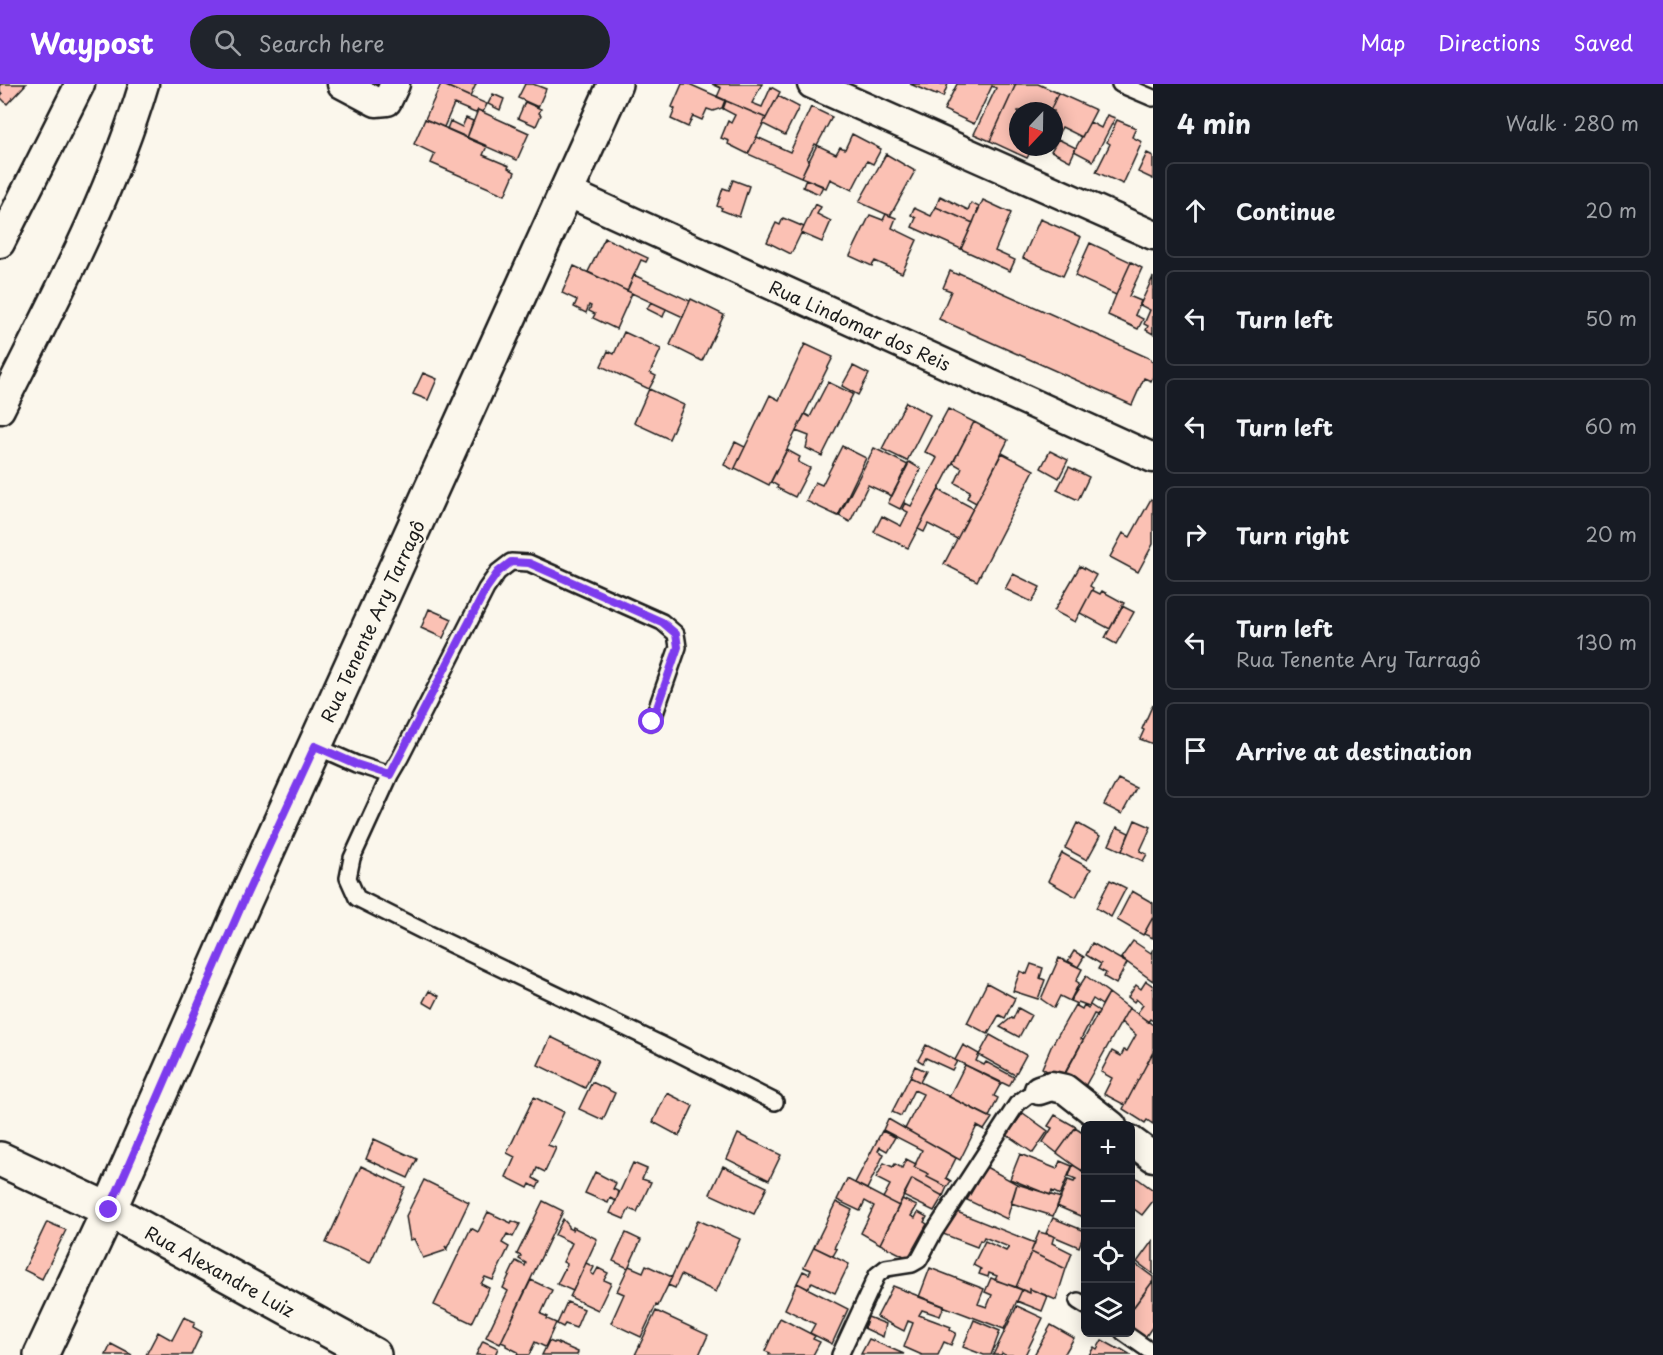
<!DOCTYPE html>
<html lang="en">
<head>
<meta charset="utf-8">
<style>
  body { margin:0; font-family:"Playpen Sans",sans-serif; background:#20242c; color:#f1f3f6 }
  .controls { position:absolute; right:18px; bottom:18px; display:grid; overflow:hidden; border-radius:9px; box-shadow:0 3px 15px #0003 }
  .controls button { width:54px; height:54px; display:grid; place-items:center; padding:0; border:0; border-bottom:2px solid #363941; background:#171b24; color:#f1f3f6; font:30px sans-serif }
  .compass { position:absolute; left:1009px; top:18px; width:54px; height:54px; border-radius:50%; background:#171b24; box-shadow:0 3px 15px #0003; rotate:202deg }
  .stop { position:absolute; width:18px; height:18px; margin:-14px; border:4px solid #7c3aed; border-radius:50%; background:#fff }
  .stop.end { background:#7c3aed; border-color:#fff; box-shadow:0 2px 6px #0008 }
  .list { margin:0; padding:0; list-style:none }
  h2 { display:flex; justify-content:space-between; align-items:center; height:78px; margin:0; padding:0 24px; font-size:26px }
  h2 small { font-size:20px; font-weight:400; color:#9ea1a6 }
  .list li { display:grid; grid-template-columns:39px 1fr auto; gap:18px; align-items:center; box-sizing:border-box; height:96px; margin:0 12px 12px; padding:0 12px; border:2px solid #363941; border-radius:9px }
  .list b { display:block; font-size:22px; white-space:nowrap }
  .list p { margin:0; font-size:20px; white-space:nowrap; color:#9ea1a6 }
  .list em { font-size:20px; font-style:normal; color:#9ea1a6 }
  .icon { flex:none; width:33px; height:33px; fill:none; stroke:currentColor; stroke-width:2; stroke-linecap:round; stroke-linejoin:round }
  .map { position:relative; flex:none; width:1153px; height:1271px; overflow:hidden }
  header { display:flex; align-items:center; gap:36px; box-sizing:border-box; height:84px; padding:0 30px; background:#7c3aed; color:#fff }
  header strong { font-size:28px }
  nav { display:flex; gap:33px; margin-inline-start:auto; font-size:21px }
  .search { width:420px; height:54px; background:#20242c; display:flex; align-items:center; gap:15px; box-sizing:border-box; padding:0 21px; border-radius:33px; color:#9ea1a6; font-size:22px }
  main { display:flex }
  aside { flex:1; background:#171b24 }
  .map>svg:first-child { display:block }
</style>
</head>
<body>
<header>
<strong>Waypost</strong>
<div class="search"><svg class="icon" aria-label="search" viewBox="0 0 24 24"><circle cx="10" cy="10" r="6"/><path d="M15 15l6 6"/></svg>Search here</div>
<nav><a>Map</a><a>Directions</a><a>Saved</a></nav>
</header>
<main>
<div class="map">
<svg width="1153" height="1271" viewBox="0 0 1153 1271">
  <rect width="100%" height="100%" fill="#fbf7ec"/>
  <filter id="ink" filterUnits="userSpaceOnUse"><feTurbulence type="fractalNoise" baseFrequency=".0167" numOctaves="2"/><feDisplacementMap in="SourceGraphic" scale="12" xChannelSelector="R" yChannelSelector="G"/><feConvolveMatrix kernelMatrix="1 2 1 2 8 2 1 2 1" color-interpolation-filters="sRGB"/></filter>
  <g filter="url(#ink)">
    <path fill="#fbc1b4" stroke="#1c1c1c" stroke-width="1.5" d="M0 0H26L7 20 0 13 2 10 0 7Z
      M441 0 487 20 483 28 478 26 476 29 473 28 454 20 444 43 425 35Z
      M442 0H476L470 13Z
      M525 0H533L546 5 538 23 518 14Z
      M682 0H689L725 16 722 24 713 27 707 25 702 36 693 32 688 43 671 35 675 25 672 23Z
      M712 0H762L752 19 762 23 771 3 780 8 766 34 717 13 721 4Z
      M910 0H948L943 13 937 10 936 11Z
      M957 0H1016L990 57 974 50 996 4 992 2 974 40 944 26Z
      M1016 0H1038L1058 9 1050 27H1018V63H1033L1027 74 990 57Z
      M1058 9 1096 26 1082 53 1062 43 1055 56 1054 55V27H1050Z
      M493 10 504 15 500 26 488 20Z
      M778 12 799 23 785 51 763 40Z
      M726 17 766 34 748 70 728 60 729 57 721 54 728 37 731 39 735 31 723 25Z
      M525 18 541 25 539 29 541 31 536 42 518 34Z
      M811 23 832 33 817 61 815 60 807 75 809 76 801 93 748 70 757 53 790 68Z
      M478 26 529 49 517 76 467 54Z
      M1107 31 1115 34 1093 77 1074 67 1090 38 1101 44Z
      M466 34 473 37 467 54 447 45 450 37 462 43Z
      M425 35 487 62 483 71 509 82 508 84 515 88 505 111 431 79 435 70 414 60Z
      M1117 36 1136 44 1132 53 1142 58 1123 100 1096 88 1110 60 1107 58Z
      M852 50 881 65 873 80 867 77 852 106 830 95 826 104 801 93 817 61 836 70 840 63 845 65Z
      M1058 55 1076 64 1070 77 1051 67Z
      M1147 69 1153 72V95L1138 88Z
      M886 70 915 87 890 132 859 118Z
      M806 95 823 102 819 110 803 103Z
      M733 96 749 102 739 133 721 126 722 124 717 122 723 104 729 106Z
      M940 112 968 126 971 119 979 123 973 139 936 123Z
      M983 116 1011 129 995 167 1015 176 1010 187 961 165Z
      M815 120 821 123 817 130 831 137 822 158 801 149Z
      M936 123 973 139 961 165 912 143 916 134 911 131 914 124 931 132Z
      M886 130 896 134 892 144 917 156 902 189 875 177 872 182 850 172 870 131 883 136Z
      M783 134 804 143 791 170 767 158 776 139 780 141Z
      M1040 135 1081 153 1063 192 1023 174Z
      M605 154 648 174 646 178 641 176 627 207 588 188Z
      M1090 159 1131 178 1116 211 1075 192Z
      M1131 178 1142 184 1129 212 1141 217 1135 231 1143 235 1138 245 1108 231 1116 211Z
      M574 182 632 209 616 245 593 234 595 230 589 227 591 222 589 221 586 229 574 223 577 216 562 209Z
      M950 187 958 191 959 189 1151 275V277L1153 278V292L1151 297 1144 294 1132 321 939 235 951 207 943 204Z
      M634 191 690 217 683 233 627 207Z
      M1153 193V250L1146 246 1148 242 1144 240 1150 226 1140 221Z
      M691 215 724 231 702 277 670 261Z
      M651 218 666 225 663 233 647 225Z
      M624 248 661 265 650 289 656 292 649 305 601 282 608 267 614 270Z
      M805 260 833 273 769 401 735 384 770 311 779 316Z
      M853 282 869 290 858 311 842 302Z
      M423 289 437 295 428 316 413 310Z
      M828 298 853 310 822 372 806 364 809 352 796 347 805 330 810 333Z
      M649 305 684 321 669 355 634 339Z
      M906 318 930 331 907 377 882 365Z
      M948 325 974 338 908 464 874 448 882 432 901 442 908 428 902 425 905 419 911 422 937 374 925 368Z
      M974 338 1008 356 976 419 967 414 970 407 955 399 962 384 953 379Z
      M735 358 745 363 734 386 724 381Z
      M842 362 866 374 838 432 806 417 815 398 822 401Z
      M874 364 908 381 892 412 868 401 850 438 839 432Z
      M787 366 800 373 798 378 810 384 795 413 777 404 778 402 771 398Z
      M1050 367 1068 376 1059 394 1041 384Z
      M1002 369 1034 386 977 497 944 480Z
      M909 378 921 385 900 425 888 419Z
      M1069 383 1089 393 1078 416 1057 406Z
      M939 406 973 424 957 455 928 440 924 448 918 445Z
      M1151 415 1153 417V460L1138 488 1110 473 1123 449 1130 453Z
      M1080 482 1096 491 1090 502 1093 504 1075 538 1054 527Z
      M1013 490 1040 503 1032 518 1005 505Z
      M1092 506 1100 510 1102 507 1124 519 1110 545 1080 529Z
      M1122 522 1134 528 1116 560 1105 554Z
      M429 525 452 535 443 554 421 544Z
      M1153 620V660L1140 655 1144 646 1142 645Z
      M1118 695 1136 704 1122 730 1104 721Z
      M1135 736 1151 743 1140 767 1147 770 1143 777 1122 767Z
      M1077 739 1100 752 1087 776 1065 764Z
      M1117 743 1129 749 1122 767 1109 761Z
      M1062 769 1091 785 1076 813 1048 797Z
      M1110 796 1126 804 1111 833 1096 824Z
      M1132 807 1153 819V833L1143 851 1117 836Z
      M1153 833V854L1144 850Z
      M1133 857 1151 869 1153 865V897L1121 874Z
      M1092 859 1127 879 1116 900 1104 893 1106 889 1098 885 1101 880 1086 871Z
      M1074 867 1084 873 1078 883 1068 877Z
      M1059 874 1082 885 1076 897 1079 899 1070 917 1060 912 1054 924 1041 915Z
      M1031 880 1043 884 1040 894 1045 896 1038 915 1013 907 1020 887 1027 890Z
      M1086 892 1109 909 1102 921 1093 915 1089 922 1078 918 1077 920 1070 917Z
      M1146 897 1153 902V937L1150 935 1148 938 1137 929 1143 921 1136 915 1134 918 1128 913 1136 901 1141 905Z
      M987 899 1015 914 1005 934 999 931 988 950 967 939Z
      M429 907 439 912 433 924 423 918Z
      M1109 909 1129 924 1084 1004 1064 992Z
      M1075 921 1082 925 1084 921 1088 924 1090 921 1099 927 1097 931 1094 930 1081 955 1083 956 1061 996 1042 984 1051 963Z
      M1018 924 1031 931 1019 953 1000 943 1011 934 1013 935Z
      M1129 924 1153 941V968L1125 1021 1104 1010 1112 994 1101 988 1112 967 1121 972 1124 966 1127 967 1136 951 1121 938Z
      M990 951 1026 971 1015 991 979 971Z
      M551 953 598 976 585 1004 538 981Z
      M926 961 957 977 952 986 926 974 923 979 918 976Z
      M963 961 979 970 976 977 984 981 986 978 1014 993 1009 1002 955 976Z
      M1153 968V1040L1147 1036 1145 1039 1123 1025Z
      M965 981 1001 999 994 1012 998 1014 989 1033 949 1013Z
      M915 982 926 987 920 998 910 993Z
      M910 993 992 1034 984 1046 977 1042 960 1076 905 1045 923 1010 914 1006 901 1032 892 1028Z
      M592 998 615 1009 603 1036 579 1025Z
      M667 1009 693 1022 679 1052 653 1038Z
      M534 1013 564 1028 548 1061 556 1064 545 1088 537 1084 533 1094 540 1098 537 1104 530 1100 528 1104 506 1093 515 1073 507 1069Z
      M1023 1029 1048 1047 1033 1069 1007 1051Z
      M1055 1031 1076 1043 1057 1069 1043 1058 1052 1044 1048 1042Z
      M888 1035 956 1074 946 1094 951 1097 947 1103 927 1093 929 1090 914 1083 922 1066 883 1046Z
      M1075 1044 1086 1051V1081L1082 1087 1057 1069Z
      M882 1047 895 1053 887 1067 880 1063 878 1067 884 1070 867 1105 855 1099Z
      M738 1050 781 1071 769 1096 727 1075Z
      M374 1055 417 1075 408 1094 366 1075Z
      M1020 1070 1057 1085 1060 1077 1072 1082 1060 1111 1052 1107 1050 1111 1010 1095Z
      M906 1075 916 1080 914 1083 929 1090 927 1093 947 1103 943 1112 912 1095 899 1122 883 1114 890 1101 876 1094 884 1079 893 1083 895 1080 902 1084Z
      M633 1079 647 1085 642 1095 651 1098 637 1128 629 1125 624 1135 610 1129Z
      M1073 1081 1086 1089 1085 1134 1057 1122 1068 1096 1074 1098 1076 1095 1069 1092Z
      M361 1082 405 1103 370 1179 326 1159Z
      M723 1082 767 1103 754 1130 710 1110Z
      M986 1083 1017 1100 1007 1135 967 1116Z
      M595 1088 616 1099 613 1105 619 1108 616 1117 610 1114 608 1119 585 1109Z
      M1130 1089 1153 1106V1117L1142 1131 1130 1122Z
      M847 1095 899 1122 880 1160 861 1149 874 1122 865 1117 860 1127 837 1116Z
      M912 1095 943 1112 934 1127 903 1112Z
      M424 1096 469 1118 447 1164 445 1162 447 1166 423 1174 414 1155 410 1156 406 1132Z
      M1017 1100 1061 1114 1053 1132 1011 1119Z
      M902 1115 917 1122 911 1132 915 1134 918 1128 927 1133 924 1138 927 1140 908 1174 880 1160Z
      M543 1117 563 1127 500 1260 486 1253 508 1207 503 1204 516 1177 525 1182 526 1179 519 1175 521 1172 517 1170Z
      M836 1118 852 1126 834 1164 837 1165 833 1172 814 1163Z
      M952 1126 1035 1159 1016 1203 995 1196 997 1192 989 1189 988 1193 979 1190 981 1185 973 1181 985 1157 1006 1167 1009 1163 984 1153 982 1157 980 1156 977 1163 943 1150 947 1144 944 1143Z
      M488 1128 511 1139 512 1137 520 1140 513 1153 507 1150 502 1159 509 1163 493 1196 485 1193 481 1200 489 1204 472 1239 434 1221 471 1144 478 1148Z
      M1053 1134 1085 1147 1079 1163 1046 1149Z
      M563 1135 569 1142 568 1144 572 1146 573 1143 597 1155 573 1207 557 1200 567 1180 563 1178 572 1159 555 1151Z
      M698 1136 740 1155 716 1208 681 1191 675 1204 668 1201Z
      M47 1138 66 1146 42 1195 24 1186Z
      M1039 1148 1054 1152 1052 1159 1072 1169 1066 1185 1031 1168Z
      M626 1149 641 1156 628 1184 613 1177Z
      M1153 1156V1190L1137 1178Z
      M814 1163 849 1180 835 1209 812 1198 808 1205 797 1199 803 1187 809 1190 811 1186 804 1183Z
      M1031 1168 1066 1185 1056 1216 1030 1205V1209L1016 1203Z
      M1130 1176 1153 1193V1197L1132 1225 1130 1224Z
      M586 1179 594 1183 591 1189 594 1191 598 1184 608 1189 604 1196 611 1199 598 1226 570 1213Z
      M646 1181 672 1193 658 1222 656 1221 641 1253 611 1239 624 1210 617 1207 628 1184 629 1182 643 1188Z
      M930 1184 984 1205 978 1220 987 1223 992 1211 985 1208 991 1194 1022 1206 1004 1245 919 1213Z
      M531 1196 552 1206 541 1230 548 1233 547 1235 556 1239 545 1263 535 1258 529 1271H517L518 1268 506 1262V1260L501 1258Z
      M1153 1197V1242L1144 1255 1130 1245V1228Z
      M797 1199 848 1225 832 1260 810 1249 815 1240 785 1225Z
      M893 1202 944 1222 940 1232 922 1226 919 1231 951 1243 950 1246 956 1249 951 1261 944 1258 938 1271H922L904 1263 913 1239 908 1237 904 1247 877 1233Z
      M1030 1205 1048 1212 1042 1227 1017 1217 1022 1206 1030 1209Z
      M567 1218 584 1225 576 1244 565 1240 563 1243 557 1240Z
      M1017 1222 1043 1234 1025 1271H1005L1002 1269 1001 1271H993Z
      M656 1227 708 1251 699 1271H635Z
      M184 1233 195 1238 193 1243 202 1248 191 1271H146L158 1248 172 1256Z
      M868 1233 886 1240 883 1253 864 1244Z
      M780 1234 815 1252 813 1255 820 1258 813 1271H769L770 1269 765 1267Z
      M974 1236 1000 1247 991 1271H984L963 1263Z
      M1051 1241 1074 1254 1064 1271H1034Z
      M869 1255 904 1270H861Z
      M1102 1256 1120 1266 1121 1265 1131 1271H1089L1094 1263 1097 1265Z
      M483 1257 498 1264 495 1271H476Z
      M549 1257 554 1259 555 1258 578 1268 577 1271H542Z
      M111 1260 132 1271H106Z"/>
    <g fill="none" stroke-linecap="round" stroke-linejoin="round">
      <defs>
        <path id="lane" d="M1120 0 1153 14
          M315 662 356 680 390 691 400 674 486 505 498 488 511 478 529 479 662 538 676 550 678 563 652 638
          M390 691 352 774 348 794 357 814 423 847 660 960 775 1018
          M1078 1217 1086 1222
          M1123 1248 1153 1269
          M840 1271 877 1191 886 1184 912 1180 919 1176 934 1148 1017 1020 1027 1012 1039 1006"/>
        <path id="street" d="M342 0 376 18 387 17 395 0
          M812 0 1153 151
          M567 108 1153 374
          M0 159 80 0
          M0 325C53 219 110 114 144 0
          M1039 1006 1051 1002 1065 1005 1112 1042
          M1130 1056 1153 1073"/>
        <path id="secondary" d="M0 1075 109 1126 374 1271
          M41 1271 109 1126 245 816 615 0"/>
      </defs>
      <use href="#lane" stroke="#1c1c1c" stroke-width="20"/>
      <use href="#street" stroke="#1c1c1c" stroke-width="33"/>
      <use href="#secondary" stroke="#1c1c1c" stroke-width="38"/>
      <use href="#lane" stroke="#fbf7ec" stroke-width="15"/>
      <use href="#street" stroke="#fbf7ec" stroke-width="28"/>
      <use href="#secondary" stroke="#fbf7ec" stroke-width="33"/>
    </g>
  </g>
  <g fill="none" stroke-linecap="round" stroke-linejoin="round" filter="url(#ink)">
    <path stroke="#7c3aed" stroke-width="8" d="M109 1126 244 816 315 662 356 680 390 691 486 505 498 488 511 478 529 479 662 538 676 550 678 563 652 638"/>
  </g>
  <g text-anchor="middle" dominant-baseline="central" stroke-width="4.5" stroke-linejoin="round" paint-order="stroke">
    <g font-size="18" fill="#1c1c1c" stroke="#fbf7ec">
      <text transform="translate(860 241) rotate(24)">Rua Lindomar dos Reis</text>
      <text transform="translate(372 537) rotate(-65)">Rua Tenente Ary Tarragô</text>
      <text transform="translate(220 1187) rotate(29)">Rua Alexandre Luiz</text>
    </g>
  </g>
</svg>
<div class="controls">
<button>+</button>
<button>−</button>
<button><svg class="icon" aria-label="locate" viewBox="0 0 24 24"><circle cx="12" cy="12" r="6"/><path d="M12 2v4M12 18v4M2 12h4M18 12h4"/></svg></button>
<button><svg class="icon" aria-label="layers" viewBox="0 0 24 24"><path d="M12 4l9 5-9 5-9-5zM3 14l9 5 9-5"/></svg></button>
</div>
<svg class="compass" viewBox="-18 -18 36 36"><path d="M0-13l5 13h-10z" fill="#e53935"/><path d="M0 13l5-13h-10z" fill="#9ea1a6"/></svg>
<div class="stop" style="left:652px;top:638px"></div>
<div class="stop end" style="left:109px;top:1126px"></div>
</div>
<aside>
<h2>4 min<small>Walk · 280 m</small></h2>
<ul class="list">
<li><svg class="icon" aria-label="ahead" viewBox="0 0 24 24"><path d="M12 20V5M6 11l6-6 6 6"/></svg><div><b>Continue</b></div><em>20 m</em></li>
<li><svg class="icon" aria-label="left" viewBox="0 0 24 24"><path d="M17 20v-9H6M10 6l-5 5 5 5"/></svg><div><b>Turn left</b></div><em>50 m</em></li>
<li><svg class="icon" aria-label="left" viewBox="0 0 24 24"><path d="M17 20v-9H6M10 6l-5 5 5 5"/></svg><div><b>Turn left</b></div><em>60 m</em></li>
<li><svg class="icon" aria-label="right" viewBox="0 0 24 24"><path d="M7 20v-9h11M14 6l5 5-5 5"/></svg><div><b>Turn right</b></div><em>20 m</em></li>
<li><svg class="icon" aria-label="left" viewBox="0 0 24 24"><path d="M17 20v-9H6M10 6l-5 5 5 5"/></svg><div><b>Turn left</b><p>Rua Tenente Ary Tarragô</p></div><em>130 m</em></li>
<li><svg class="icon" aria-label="arrive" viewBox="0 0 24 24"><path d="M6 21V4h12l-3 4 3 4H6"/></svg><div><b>Arrive at destination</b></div></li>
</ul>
</aside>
</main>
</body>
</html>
